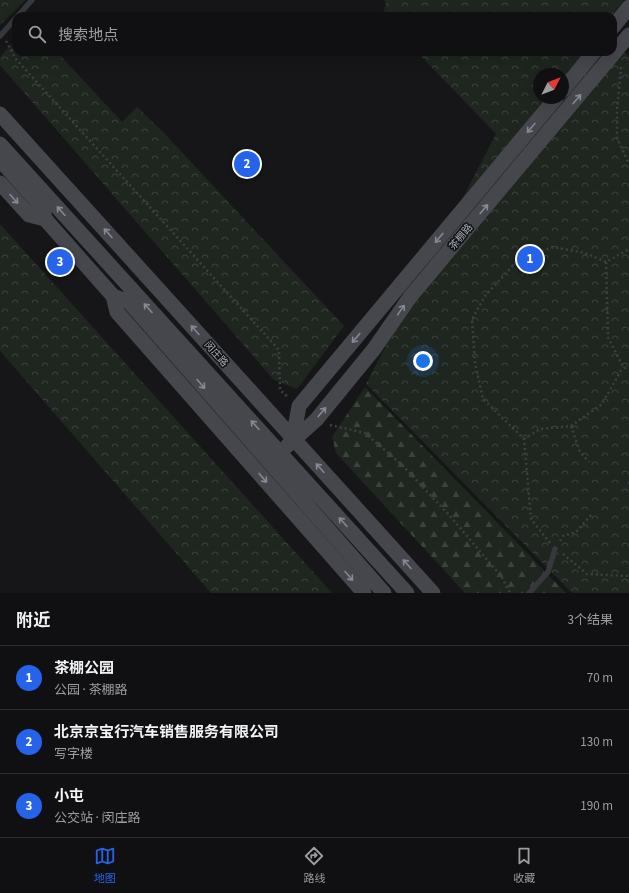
<!DOCTYPE html>
<html lang="zh">
<head>
<meta charset="utf-8">
<style>
  body { margin:0; font-family:"Source Sans 3","Noto Sans SC",sans-serif; background:#1e1e20; color:#f1f3f6 }
  .compass { position:absolute; left:533px; top:68px; width:36px; height:36px; border-radius:50%; background:#101012; box-shadow:0 4px 16px #0002; rotate:48deg }
  .you { position:absolute; left:423px; top:361px; width:14px; height:14px; margin:-10px; border:3px solid #fff; border-radius:50%; background:#1a73e8; box-shadow:0 0 0 6px #1a73e833 }
  .badge { display:grid; place-items:center; width:26px; height:26px; border-radius:50%; background:#2563eb; color:#fff; font-size:13px; font-weight:700 }
  .pin { position:absolute; translate:-50% -50%; border:2px solid #fff; box-shadow:0 1px 4px #0006 }
  .list { margin:0; padding:0; list-style:none }
  h2 { display:flex; justify-content:space-between; align-items:center; height:52px; margin:0; padding:0 16px; font-size:17px }
  h2 small { font-size:13px; font-weight:400; color:#9c9d9f }
  .list li { display:grid; grid-template-columns:26px 1fr auto; gap:12px; align-items:center; box-sizing:border-box; height:64px; padding:0 16px; border-top:1px solid #303032 }
  .list b { display:block; font-size:15px; white-space:nowrap }
  .list p { margin:0; font-size:13px; white-space:nowrap; color:#9c9d9f }
  .list em { font-size:13px; font-style:normal; color:#9c9d9f }
  .icon { flex:none; width:22px; height:22px; fill:none; stroke:currentColor; stroke-width:2; stroke-linecap:round; stroke-linejoin:round }
  .map { position:relative; flex:none; width:629px; height:593px; overflow:hidden }
  .search { position:absolute; background:#101012; box-shadow:0 4px 16px #0002; left:12px; right:12px; top:12px; height:44px; display:flex; align-items:center; gap:10px; box-sizing:border-box; padding:0 14px; border-radius:12px; color:#9c9d9f; font-size:15px }
  .sheet { height:244px; background:#101012 }
  nav { display:flex; justify-content:space-around; align-items:center; box-sizing:border-box; height:56px; border-top:1px solid #303032; background:#101012; font-size:11px; color:#9c9d9f }
  nav a { display:grid; justify-items:center; gap:2px }
  nav .on { color:#2563eb }
  .map>svg:first-child { display:block }
</style>
</head>
<body>
<div class="map">
<svg width="629" height="593" viewBox="0 0 629 593">
  <defs>
    <pattern id="forest-firs" width="22" height="20" patternUnits="userSpaceOnUse"><rect width="22" height="20" fill="#1e261f"/><path d="M5 1l3.5 6h-7zM16 11l3.5 6h-7z" fill="#3c433d"/></pattern>
    <pattern id="park-crowns" width="20" height="18" patternUnits="userSpaceOnUse"><rect width="20" height="18" fill="#1e261f"/><path d="M2 6a3 3 0 1 1 6 0M12 15a3 3 0 1 1 6 0" fill="none" stroke="#3c433d"/></pattern>
  </defs>
  <rect width="100%" height="100%" fill="#161618"/>
  <path fill="url(#forest-firs)" d="M365 387 566 593H465L336 453 332 437Z"/>
  <path fill="url(#park-crowns)" fill-rule="evenodd" d="M0 0H26L0 25Z
    M384 0H624L611 16H383L386 2Z
    M16 39V52H57L122 122 137 107 164 133 344 326 297 389 274 380 0 65V57Z
    M613 42 629 56V593H572L366 384 496 134 417 52H613ZM539 74H563V98H539Z
    M0 224 332 593H211L0 351Z"/>
  <g fill="none" stroke-linecap="round" stroke-linejoin="round">
    <path stroke="#3d3f44" stroke-width="2.5" stroke-dasharray="2 3" stroke-linecap="butt" d="M6 41 15 58 279 350 280 390 289 398
      M621 67 617 110V138L629 164
      M606 262 608 337 623 367 629 369
      M330 425 365 433 403 466 450 516 501 576 510 593
      M571 426 580 452 589 462
      M524 439 540 429 571 426 602 404 623 367
      M628 483H629
      M560 541 563 536 576 532 593 513
      M550 543 531 519 524 439 483 399 475 363 472 319 485 296 519 259 553 247 585 253 606 262 629 249
      M563 554 587 574 629 576"/>
    <path stroke="#37383d" stroke-width="5.5" d="M18 16 32 0
      M0 36 16 18
      M529 593 548 572 555 549"/>
    <path stroke="#45474d" stroke-width="15" d="M613 27 629 7
      M563 90 594 52
      M0 114 433 593
      M0 144 407 593
      M0 160 43 208 45 219 113 296 129 302 384 593
      M0 183 29 215 45 219
      M113 296 117 312 364 593
      M293 439 299 406 556 98
      M287 446 316 420 374 349 410 297 629 35"/>
  </g>
  <defs><path id="oneway-shaft" d="M-6 0H5M1.5-3L5.5 0L1.5 3" fill="none" stroke-width="1.6" stroke-linecap="round" stroke-linejoin="round"/></defs>
  <g stroke="#858993">
    <use href="#oneway-shaft" transform="translate(577 99) rotate(-50)"/>
    <use href="#oneway-shaft" transform="translate(531 128) rotate(130)"/>
    <use href="#oneway-shaft" transform="translate(14 199) rotate(48)"/>
    <use href="#oneway-shaft" transform="translate(484 209) rotate(-50)"/>
    <use href="#oneway-shaft" transform="translate(61 211) rotate(-132)"/>
    <use href="#oneway-shaft" transform="translate(108 233) rotate(-132)"/>
    <use href="#oneway-shaft" transform="translate(439 238) rotate(130)"/>
    <use href="#oneway-shaft" transform="translate(148 308) rotate(-132)"/>
    <use href="#oneway-shaft" transform="translate(401 310) rotate(-55)"/>
    <use href="#oneway-shaft" transform="translate(195 330) rotate(-132)"/>
    <use href="#oneway-shaft" transform="translate(356 338) rotate(130)"/>
    <use href="#oneway-shaft" transform="translate(201 384) rotate(49)"/>
    <use href="#oneway-shaft" transform="translate(322 412) rotate(-50)"/>
    <use href="#oneway-shaft" transform="translate(255 425) rotate(-132)"/>
    <use href="#oneway-shaft" transform="translate(320 468) rotate(-132)"/>
    <use href="#oneway-shaft" transform="translate(263 478) rotate(49)"/>
    <use href="#oneway-shaft" transform="translate(343 522) rotate(-132)"/>
    <use href="#oneway-shaft" transform="translate(407 564) rotate(-132)"/>
    <use href="#oneway-shaft" transform="translate(349 576) rotate(49)"/>
  </g>
  <g text-anchor="middle" dominant-baseline="central" stroke-width="3" stroke-linejoin="round" paint-order="stroke">
    <g font-size="10" fill="#a8adb8" stroke="#111113">
      <text transform="translate(461 237) rotate(-50)">茶棚路</text>
      <text transform="translate(216 354) rotate(48)">闵庄路</text>
    </g>
  </g>
</svg>
<svg class="compass" viewBox="-18 -18 36 36"><path d="M0-13l5 13h-10z" fill="#e53935"/><path d="M0 13l5-13h-10z" fill="#9c9d9f"/></svg>
<div class="you"></div>
<div class="pin badge" style="left:530px;top:259px">1</div>
<div class="pin badge" style="left:247px;top:164px">2</div>
<div class="pin badge" style="left:60px;top:262px">3</div>
<div class="search"><svg class="icon" aria-label="search" viewBox="0 0 24 24"><circle cx="10" cy="10" r="6"/><path d="M15 15l6 6"/></svg>搜索地点</div>
</div>
<section class="sheet">
<h2>附近<small>3个结果</small></h2>
<ul class="list">
<li><span class="badge">1</span><div><b>茶棚公园</b><p>公园 · 茶棚路</p></div><em>70 m</em></li>
<li><span class="badge">2</span><div><b>北京京宝行汽车销售服务有限公司</b><p>写字楼</p></div><em>130 m</em></li>
<li><span class="badge">3</span><div><b>小屯</b><p>公交站 · 闵庄路</p></div><em>190 m</em></li>
</ul>
</section>
<nav>
<a class="on"><svg class="icon" aria-label="map" viewBox="0 0 24 24"><path d="M3 6l6-2 6 2 6-2v14l-6 2-6-2-6 2zM9 4v14M15 6v14"/></svg>地图</a>
<a><svg class="icon" aria-label="directions" viewBox="0 0 24 24"><path d="M12 3l9 9-9 9-9-9zM9 14v-3h6M13 9l2 2-2 2"/></svg>路线</a>
<a><svg class="icon" aria-label="saved" viewBox="0 0 24 24"><path d="M7 4h10v16l-5-4-5 4z"/></svg>收藏</a>
</nav>
</body>
</html>
